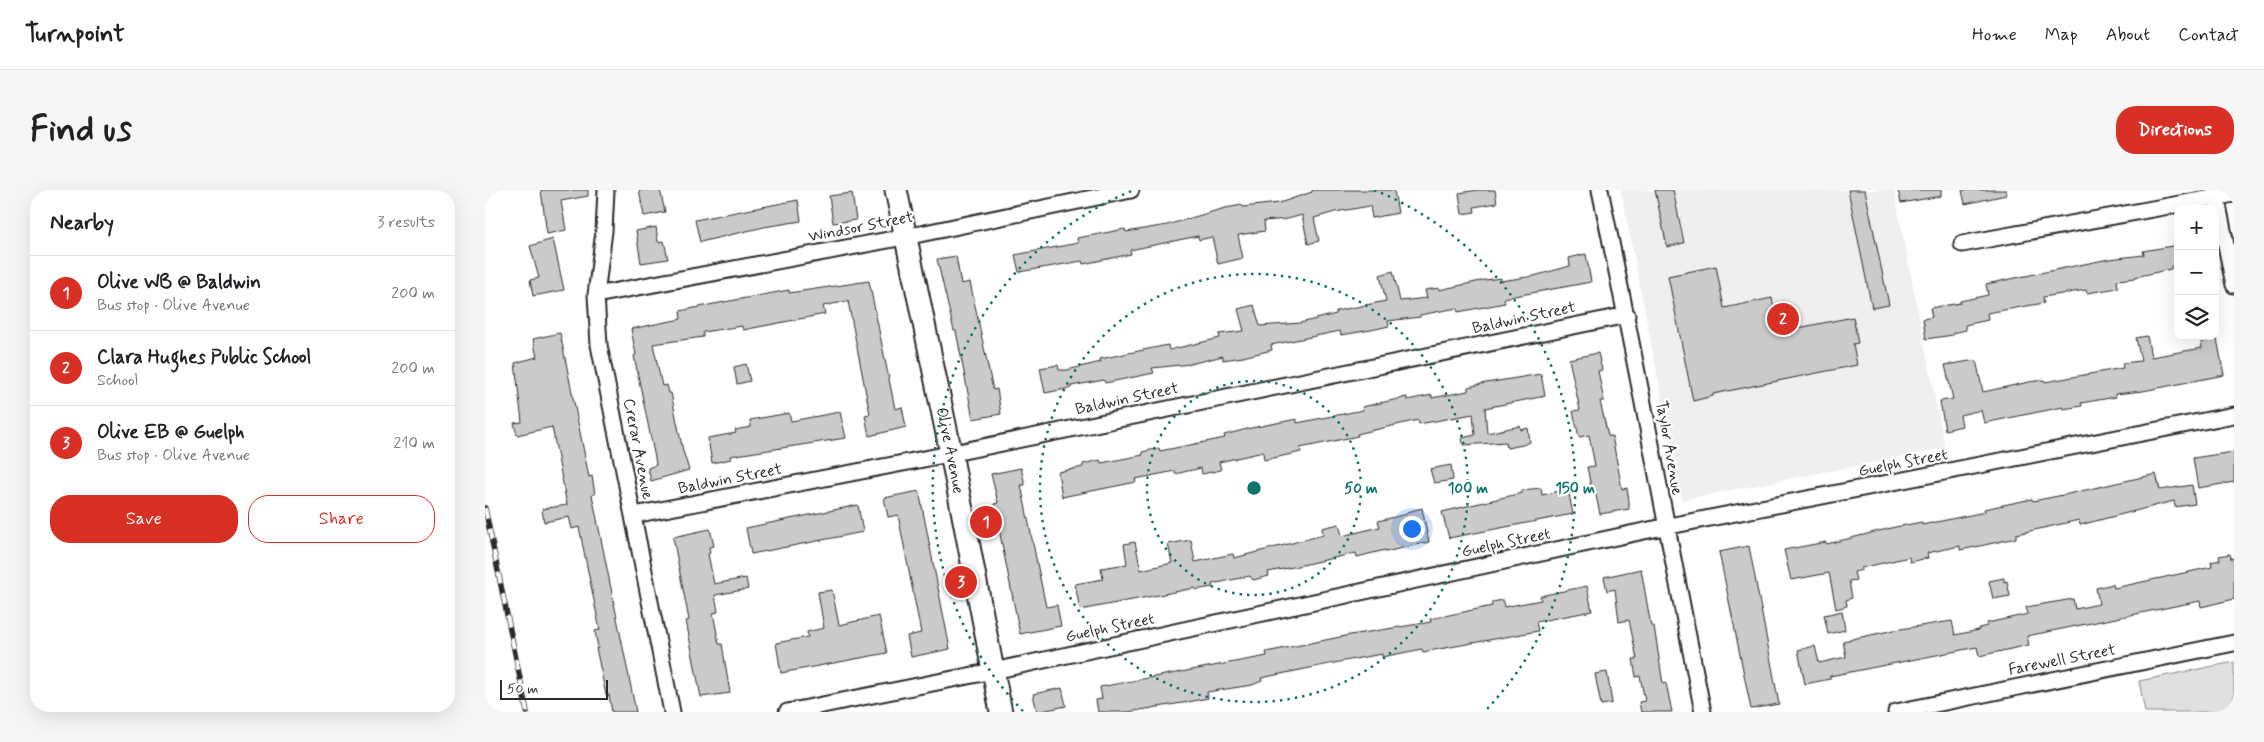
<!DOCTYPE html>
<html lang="en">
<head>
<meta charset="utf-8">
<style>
  body { margin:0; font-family:Mynerve,sans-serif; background:#f6f6f6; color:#202124 }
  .controls { position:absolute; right:15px; top:15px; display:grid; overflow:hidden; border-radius:10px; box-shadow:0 5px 20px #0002 }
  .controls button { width:45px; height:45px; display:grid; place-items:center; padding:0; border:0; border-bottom:1px solid #e0e0e0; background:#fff; color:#202124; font:25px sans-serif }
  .scale { position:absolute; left:15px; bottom:12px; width:108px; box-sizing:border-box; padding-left:5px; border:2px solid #2b2b2b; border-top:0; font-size:14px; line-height:18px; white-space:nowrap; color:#2b2b2b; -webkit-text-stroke:4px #fff; paint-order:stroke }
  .you { position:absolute; left:926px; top:338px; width:18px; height:18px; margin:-12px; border:4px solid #fff; border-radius:50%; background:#1a73e8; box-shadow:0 0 0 8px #1a73e833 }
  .badge { display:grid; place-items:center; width:32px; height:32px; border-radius:50%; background:#d93025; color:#fff; font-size:16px; font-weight:700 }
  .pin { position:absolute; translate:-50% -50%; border:2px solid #fff; box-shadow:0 1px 5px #0006 }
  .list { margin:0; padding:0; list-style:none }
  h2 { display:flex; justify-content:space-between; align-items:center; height:65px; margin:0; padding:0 20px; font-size:21px }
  h2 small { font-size:16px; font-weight:400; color:#757577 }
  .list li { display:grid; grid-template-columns:32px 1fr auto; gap:15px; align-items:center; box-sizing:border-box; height:75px; padding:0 20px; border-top:1px solid #e0e0e0 }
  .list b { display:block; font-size:19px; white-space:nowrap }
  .list p { margin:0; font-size:16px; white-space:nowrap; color:#757577 }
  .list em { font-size:16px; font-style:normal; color:#757577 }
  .actions { display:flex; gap:10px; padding:15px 20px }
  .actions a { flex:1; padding:11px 0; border:1px solid #d93025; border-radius:20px; text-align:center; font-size:18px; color:#d93025 }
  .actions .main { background:#d93025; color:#fff }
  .icon { flex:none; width:28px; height:28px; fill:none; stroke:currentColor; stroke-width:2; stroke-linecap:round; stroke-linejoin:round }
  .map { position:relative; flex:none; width:1749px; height:522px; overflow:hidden; border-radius:20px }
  header { display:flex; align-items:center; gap:30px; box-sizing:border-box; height:70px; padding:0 25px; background:#fff; border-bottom:1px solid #e0e0e0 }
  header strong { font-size:24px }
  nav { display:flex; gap:28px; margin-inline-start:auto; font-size:18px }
  .intro { display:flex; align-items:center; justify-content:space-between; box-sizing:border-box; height:120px; padding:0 30px }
  h1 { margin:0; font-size:35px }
  .button { padding:12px 22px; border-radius:20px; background:#d93025; color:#fff; font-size:18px; font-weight:700 }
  main { display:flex; gap:30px; padding:0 30px }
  aside { flex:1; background:#fff; border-radius:20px; box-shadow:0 5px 20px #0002 }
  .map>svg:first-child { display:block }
</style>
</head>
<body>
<header>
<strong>Turnpoint</strong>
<nav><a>Home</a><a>Map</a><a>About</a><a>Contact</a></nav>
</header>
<div class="intro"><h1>Find us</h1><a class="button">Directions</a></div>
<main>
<aside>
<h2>Nearby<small>3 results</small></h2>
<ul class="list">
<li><span class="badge">1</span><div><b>Olive WB @ Baldwin</b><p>Bus stop · Olive Avenue</p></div><em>200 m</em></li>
<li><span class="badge">2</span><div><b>Clara Hughes Public School</b><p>School</p></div><em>200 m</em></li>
<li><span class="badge">3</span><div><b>Olive EB @ Guelph</b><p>Bus stop · Olive Avenue</p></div><em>210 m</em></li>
</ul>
<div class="actions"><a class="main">Save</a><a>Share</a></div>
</aside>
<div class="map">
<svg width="1749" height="522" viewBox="0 0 1749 522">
  <rect width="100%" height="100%" fill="#fff"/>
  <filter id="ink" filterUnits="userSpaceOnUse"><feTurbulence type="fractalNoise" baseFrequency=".02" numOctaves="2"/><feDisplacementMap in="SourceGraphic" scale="10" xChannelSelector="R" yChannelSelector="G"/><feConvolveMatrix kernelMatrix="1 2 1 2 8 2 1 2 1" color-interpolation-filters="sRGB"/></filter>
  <g filter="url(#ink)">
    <path fill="#efefef" d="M1136 0H1409L1460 258 1197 310Z"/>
    <path fill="#e0e0e0" stroke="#868686" d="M1749 472V522H1660L1654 491Z"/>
    <path fill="#cbcbcb" stroke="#2b2b2b" d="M56 0H103V6L76 11 81 40 62 44Z
      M154 0H175L180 22 159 26Z
      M827 0H909L913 23 887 28 885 16 850 22 829 28 834 51 823 54 817 25 803 29 779 31 780 41 753 45 758 68 733 74 727 47 714 50 713 46 645 60 646 64 598 74 597 71 534 82 530 65 593 53 592 48 609 45 640 39 641 42 682 35 740 18 757 15 758 17 794 13 827 2Z
      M993 0H1010L1012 13 989 17 990 22 977 24 974 3Z
      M1170 0H1188L1199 53 1182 57Z
      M1363 0H1380L1404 115 1387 118Z
      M1413 0H1456V6L1416 13Z
      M1477 0H1521V5L1480 14Z
      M367 3 371 30 348 33 344 6Z
      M313 10 316 31 279 37 215 52 210 30Z
      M171 37 173 52 179 51 183 69 156 73 151 41Z
      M68 49 79 100 48 106 45 90 54 88 45 56Z
      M1693 55V75L1686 76V79L1650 87 1651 88 1632 90 1633 98 1602 103 1601 100 1558 107 1559 113 1502 123 1503 130 1480 135 1481 140 1468 143V145L1441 149 1438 129 1447 127 1445 118 1475 113V111L1503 105 1501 94 1624 69 1659 65 1658 61Z
      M1101 64 1106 92 1019 108 1020 113 973 122 972 118 935 125V127L903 131 904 136 886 140 856 145 855 141 786 155 787 160 758 167 738 170V166L705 174 667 178 669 183 620 193 619 190 586 196V198L560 203 555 178 573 175 574 180H582L616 172 615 169 678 156 683 155 684 160 735 148 734 144 759 141 753 119 769 115 775 136 815 133 851 124V121L901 111 895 85 908 81 915 111 942 108 940 100 954 98V100L1000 90 1016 88V91L1049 86 1085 76 1084 68Z
      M471 66 476 94 485 92 508 200 512 199 516 224 488 229 471 141H469L452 69Z
      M1231 76 1239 118 1287 108 1293 142 1368 127 1373 153 1368 154 1372 175 1228 204V206L1208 211 1183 86Z
      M384 91 410 219 417 217 421 237 384 246 380 225 385 224 363 111 338 116 340 124 258 140 257 136 218 142V147L168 154 177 196 182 195 184 203H186L198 261 204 280 166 291 163 278 171 275 170 268 149 166 151 165 146 139 196 129 195 121 229 114 304 100V103Z
      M75 143 104 287 107 286 110 304 107 305 115 344 151 522H127L124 505H121L111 458H113L110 441 115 440 94 337 87 339 84 327 59 332 57 319 82 315 67 237 32 245 29 233 37 232 30 173 52 167 48 149Z
      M1662 146 1666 167 1717 158 1716 152 1732 149 1739 185 1658 201 1630 204 1631 207 1596 213 1597 216 1578 219V217L1499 233 1496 220 1475 225 1477 236 1460 240 1455 211 1468 209 1460 175 1491 170 1498 202 1544 192 1559 190 1560 192 1638 178 1637 173 1656 171 1651 148Z
      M1113 163 1117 180 1113 181 1119 211H1115L1123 246H1127L1137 299 1142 298 1144 311V319L1115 324 1109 296 1106 297 1102 277 1110 276 1104 245 1094 247 1088 221 1095 220 1084 169Z
      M261 174 265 191 252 194 249 177Z
      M1056 184 1060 206 1000 218 1002 243 1035 236 1036 240 1043 238 1045 252 1038 255 1022 258 1021 252 978 255 977 248 990 245 988 224 934 234 933 230 872 244 873 246 815 258 816 262 779 270 778 262 734 272 736 280 717 284 716 278 690 284V281L650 289 651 292 577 307 573 282 598 277V274L615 270 616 273 658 265 657 262 674 258 675 261 740 248 739 245 766 238 812 229V233L878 220 877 217 922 207V210L947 205V208L983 201V197L1001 193Z
      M355 222 361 248 245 266 246 269 227 273 223 248 251 243 250 240 266 237 265 230 304 223 306 231Z
      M1749 262V292L1713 298 1708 268Z
      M966 275 968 290 949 293 945 279Z
      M536 278 540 295H536L561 417 572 415 576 436 535 444 509 314 513 313 506 284Z
      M1671 284 1675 300 1707 295 1710 314 1690 317 1689 311 1595 335 1594 330 1554 339 1531 344V348L1495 356 1475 360V356L1442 363 1443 368 1425 372 1424 367 1376 378 1377 380 1369 382 1371 390 1364 391 1367 408 1361 410 1362 416 1351 419 1344 383 1306 390 1299 360 1341 352 1342 354 1410 337 1437 332V335L1500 322 1499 319 1547 309 1548 311 1583 304Z
      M1056 298 1057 305 1083 299 1088 324 964 348 957 322 1037 303V300Z
      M434 301 465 459 426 467 422 446 436 443 413 325 403 327 399 308Z
      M373 315 378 342 266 364 261 338Z
      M937 318 944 352 900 362V360L872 367 871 363 808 377 783 382 784 386 768 390 765 386 727 394 728 397 710 400V398L595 420 590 394 618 389 616 378 642 374 639 354 650 352 656 380 687 373 683 354 706 350 710 372 748 364 749 368 838 345 837 338 854 334 857 346 895 337 893 331 922 324V322Z
      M225 339 229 356 224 357 225 363 223 364 229 394 261 388 263 399 230 405 233 422 228 423 234 454H237L245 503 216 507 201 431 204 430 188 347Z
      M1264 356 1294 514 1266 519 1234 362Z
      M1745 364 1746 369 1749 368V409L1716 417 1715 411 1542 446 1544 455 1494 466 1492 457 1345 486V489L1320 494 1313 460 1330 456 1334 473 1361 467 1358 451 1409 440 1467 431 1470 445 1494 440V438L1502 436V433L1543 424 1541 417 1588 409 1590 419 1614 414 1611 398 1628 394 1629 398 1727 377 1726 372 1735 370 1734 366Z
      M1156 379 1166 436H1169L1178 494 1181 493 1187 522H1156L1154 512 1160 511 1155 486 1151 487 1148 469H1152L1144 430 1134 432 1130 399 1122 401 1119 387Z
      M1519 388V392L1522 391 1525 406 1508 409 1504 391Z
      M1102 396 1107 421 1051 432 1053 441 938 462 937 459 897 467V464L859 471 776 488 777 491 767 495 722 502 723 508 703 512 643 522H613L611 510 617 509 615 497 782 466 781 462 865 445 946 432 945 429 1007 416V412L1018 410 1019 417 1056 410 1055 406Z
      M347 400 354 435 394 426 402 463 296 483 291 453 323 447 322 442 339 438 333 402Z
      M1357 421 1360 440 1343 444 1339 425Z
      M1122 482 1127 513 1116 515 1110 484Z
      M577 498 581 516 552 522 548 504Z"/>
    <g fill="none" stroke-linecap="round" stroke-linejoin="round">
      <defs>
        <path id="street" d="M121 0 119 41 111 105 114 155 187 522
          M1115 0C1152 173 1183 348 1218 522
          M1730 0 1749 95
          M1477 54 1749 4
          M111 105 435 44 646 0
          M149 325 444 268 1142 125
          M302 522 508 481 1159 341 1749 225
          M1411 522 1749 453"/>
        <g id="secondary">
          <path id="s1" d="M411 0 466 263 516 522"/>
        </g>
      </defs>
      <use href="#street" stroke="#2b2b2b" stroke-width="19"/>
      <use href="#secondary" stroke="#2b2b2b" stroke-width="25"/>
      <use href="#street" stroke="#fff" stroke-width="15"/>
      <use href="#secondary" stroke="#fff" stroke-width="21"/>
      <defs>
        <path id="rail" d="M0 318 42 522"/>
      </defs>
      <use href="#rail" stroke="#2b2b2b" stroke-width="5.5"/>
      <use href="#rail" stroke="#fff" stroke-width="4" stroke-dasharray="11" stroke-linecap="butt"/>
    </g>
  </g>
  <g fill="none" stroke="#0f766e" stroke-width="2.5" stroke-dasharray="2.5 5">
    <circle cx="769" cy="298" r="107"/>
    <circle cx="769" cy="298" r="214"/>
    <path d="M538 521A321 321 0 0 1 649 0M889 0A321 321 0 0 1 1000 521"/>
  </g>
  <g text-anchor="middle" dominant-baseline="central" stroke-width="4.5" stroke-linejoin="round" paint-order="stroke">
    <g font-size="16" fill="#2b2b2b" stroke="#fff">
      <text transform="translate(376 37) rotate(-11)">Windsor Street</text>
      <text transform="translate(1039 128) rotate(-12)">Baldwin Street</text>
      <text transform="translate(642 209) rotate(-12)">Baldwin Street</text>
      <text transform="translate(1184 258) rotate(80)">Taylor Avenue</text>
      <text transform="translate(153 259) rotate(79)">Crerar Avenue</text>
      <text stroke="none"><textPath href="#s1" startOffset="266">Olive Avenue</textPath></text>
      <text transform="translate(1418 273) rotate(-11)">Guelph Street</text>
      <text transform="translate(245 289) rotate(-11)">Baldwin Street</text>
      <text transform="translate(1021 353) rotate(-12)">Guelph Street</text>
      <text transform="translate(625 438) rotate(-12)">Guelph Street</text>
      <text transform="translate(1577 470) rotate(-11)">Farewell Street</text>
    </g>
  </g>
  <circle cx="769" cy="298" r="8" fill="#0f766e" stroke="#fff" stroke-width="2.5"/>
  <g font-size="15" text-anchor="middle" font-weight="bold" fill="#0f766e" stroke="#fff" stroke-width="4.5" stroke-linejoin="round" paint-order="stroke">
    <text x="876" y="303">50 m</text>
    <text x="983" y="303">100 m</text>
    <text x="1090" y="303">150 m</text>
  </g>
</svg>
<div class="controls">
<button>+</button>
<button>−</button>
<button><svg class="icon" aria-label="layers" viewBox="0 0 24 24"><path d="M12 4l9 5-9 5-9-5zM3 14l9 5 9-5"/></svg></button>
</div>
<div class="scale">50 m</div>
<div class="you"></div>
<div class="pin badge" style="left:501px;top:332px">1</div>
<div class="pin badge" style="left:1298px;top:129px">2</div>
<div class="pin badge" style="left:476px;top:392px">3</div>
</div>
</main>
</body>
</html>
